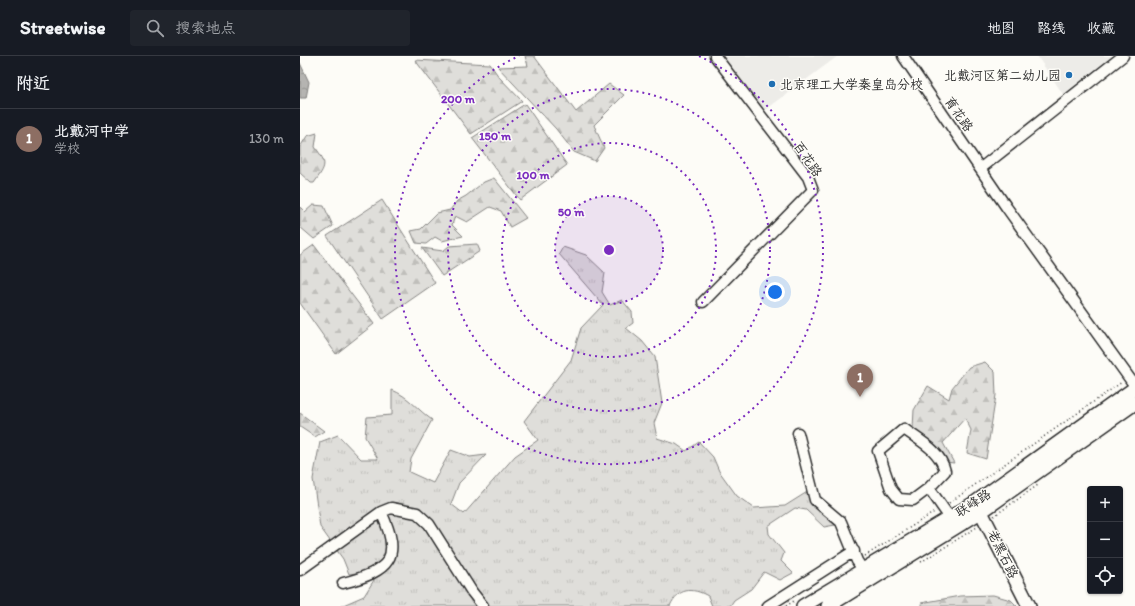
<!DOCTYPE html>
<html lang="zh">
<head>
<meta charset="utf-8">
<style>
  body { margin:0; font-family:Itim,"LXGW WenKai TC",sans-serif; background:#20242c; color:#f1f3f6 }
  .controls { position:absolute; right:12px; bottom:12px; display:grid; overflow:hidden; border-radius:4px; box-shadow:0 1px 3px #0004 }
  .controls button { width:36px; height:36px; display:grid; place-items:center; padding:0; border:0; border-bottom:1px solid #363941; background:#171b24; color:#f1f3f6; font:20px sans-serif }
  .you { position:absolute; left:475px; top:236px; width:14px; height:14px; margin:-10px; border:3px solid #fff; border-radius:50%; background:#1a73e8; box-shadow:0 0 0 6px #1a73e833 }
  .badge { display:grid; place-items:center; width:26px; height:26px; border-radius:50%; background:#0b8043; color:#fff; font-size:13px; font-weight:700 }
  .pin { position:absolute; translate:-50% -33px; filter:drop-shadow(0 1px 2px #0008) }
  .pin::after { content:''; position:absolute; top:21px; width:14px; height:12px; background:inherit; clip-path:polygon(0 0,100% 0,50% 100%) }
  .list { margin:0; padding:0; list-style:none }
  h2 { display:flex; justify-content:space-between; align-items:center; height:52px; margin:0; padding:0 16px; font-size:17px }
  h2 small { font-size:13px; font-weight:400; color:#9ea1a6 }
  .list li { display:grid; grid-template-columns:26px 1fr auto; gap:12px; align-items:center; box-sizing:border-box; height:60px; padding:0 16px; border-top:1px solid #363941 }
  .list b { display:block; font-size:15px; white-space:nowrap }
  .list p { margin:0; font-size:13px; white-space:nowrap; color:#9ea1a6 }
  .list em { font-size:13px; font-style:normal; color:#9ea1a6 }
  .icon { flex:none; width:22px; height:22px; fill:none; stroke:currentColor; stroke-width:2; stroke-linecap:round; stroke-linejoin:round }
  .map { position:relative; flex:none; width:835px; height:550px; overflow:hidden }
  header { display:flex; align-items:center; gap:24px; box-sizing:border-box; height:56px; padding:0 20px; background:#171b24; border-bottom:1px solid #363941 }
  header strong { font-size:19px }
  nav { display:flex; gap:22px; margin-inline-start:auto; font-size:14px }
  .search { width:280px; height:36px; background:#20242c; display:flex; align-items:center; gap:10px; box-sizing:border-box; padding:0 14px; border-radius:4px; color:#9ea1a6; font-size:15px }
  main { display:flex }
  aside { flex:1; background:#171b24 }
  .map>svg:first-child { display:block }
</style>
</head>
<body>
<header>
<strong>Streetwise</strong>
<div class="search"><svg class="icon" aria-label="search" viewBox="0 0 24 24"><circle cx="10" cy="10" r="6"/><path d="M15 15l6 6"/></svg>搜索地点</div>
<nav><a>地图</a><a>路线</a><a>收藏</a></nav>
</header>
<main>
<aside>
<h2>附近<small></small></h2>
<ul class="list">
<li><span class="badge" style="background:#8d6e63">1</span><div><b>北戴河中学</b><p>学校</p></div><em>130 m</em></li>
</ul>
</aside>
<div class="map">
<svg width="835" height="550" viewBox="0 0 835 550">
  <defs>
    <pattern id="forest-firs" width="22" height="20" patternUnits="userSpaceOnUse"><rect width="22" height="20" fill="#dfdeda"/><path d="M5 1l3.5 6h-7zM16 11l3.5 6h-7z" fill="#c0bfbb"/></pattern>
    <pattern id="park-tufts" width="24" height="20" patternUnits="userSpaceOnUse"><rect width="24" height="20" fill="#dfdeda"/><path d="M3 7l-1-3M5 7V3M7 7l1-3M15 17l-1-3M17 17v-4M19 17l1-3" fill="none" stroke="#c0bfbb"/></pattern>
    <pattern id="water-ripples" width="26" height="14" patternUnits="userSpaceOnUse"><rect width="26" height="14" fill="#b5b4b1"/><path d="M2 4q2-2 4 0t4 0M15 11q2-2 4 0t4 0" fill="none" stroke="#939390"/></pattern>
  </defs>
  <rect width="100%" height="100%" fill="#fdfcf7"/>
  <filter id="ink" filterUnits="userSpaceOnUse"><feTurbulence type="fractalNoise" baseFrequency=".025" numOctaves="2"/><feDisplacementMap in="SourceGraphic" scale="8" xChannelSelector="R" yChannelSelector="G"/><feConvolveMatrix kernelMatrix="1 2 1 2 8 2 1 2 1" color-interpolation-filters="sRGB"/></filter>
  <g filter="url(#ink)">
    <path fill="#edece8" d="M422 0H538L464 55Z
      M737 0H812L763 38Z"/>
    <path fill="url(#forest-firs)" stroke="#858482" d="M225 0H234L276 56 309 28 324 39 294 69 304 92 295 105 274 96 256 73 198 11 228 10Z
      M115 4 190 8 199 21 222 45 171 78Z
      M225 48 267 109 220 144 172 82Z
      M17 77 15 91C28 108 26 110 14 127H11L0 117V91L7 80Z
      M194 122 226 162 210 171 201 155 190 151 167 166 155 160 152 169 163 180 142 185 135 181 126 188 116 187 111 175 121 173 137 157 150 154 157 145 166 140 184 126Z
      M82 144 135 227 83 263 27 180Z
      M13 149 24 150 33 170 14 183 0 171V151L5 156Z
      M177 188 180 195 142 220 122 192 143 195 149 190Z
      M14 189 74 268 36 298 0 247V199Z
      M685 306 695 316 696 339 686 403 667 397 671 374 665 362 643 387 654 407 646 406 638 392 613 372 614 354 628 330 649 343 652 332 669 311Z
      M0 357 24 375 15 381 0 371Z
      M693 539 711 544 717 550H623L621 547 660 540Z"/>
    <path fill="url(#park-tufts)" stroke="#858482" d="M263 191 286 199 305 217 302 236 310 249 322 244 332 256 333 267 326 272 342 285 355 301 362 347 354 367 357 382 376 388 386 395 399 386 413 401 419 415 437 440 454 452 485 450 512 433 528 449 535 469 524 471 506 454 495 452 468 470 469 478 484 497 481 505 493 517 480 524 464 516 451 533 434 544 430 550H412L408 540C392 531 378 532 370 550H41L64 540 74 524 70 515 49 518 43 503 20 471 13 423 20 386 38 379 61 403H78L65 381 67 361 92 359V334C108 340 118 354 132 364L111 403 109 416 133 427 151 394 170 401 186 399 159 427 151 448 164 458 215 400 238 384 224 365 271 304 281 272 303 249 259 198Z"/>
    <path fill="url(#water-ripples)" stroke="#7e7d7b" d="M0 7 9 26 6 42H0Z"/>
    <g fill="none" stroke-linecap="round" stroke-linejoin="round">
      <defs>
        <path id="minor" d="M603 0 707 152 835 330
          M681 112 823 0
          M403 246 513 134 508 121 415 0
          M498 377 515 444 541 466 557 505 567 520
          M629 432 645 415C640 394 620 385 604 373L578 395 591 433 599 443 613 444 629 432 650 462
          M0 514 81 456 91 452 117 457 129 468 172 536 183 550
          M43 527C90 515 103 502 81 456
          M468 550 554 495"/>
        <path id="major" d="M677 448 729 550
          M503 550 676 446 835 332
          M528 550 682 455 835 347"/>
      </defs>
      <use href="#minor" stroke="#2b2b2b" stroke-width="13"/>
      <use href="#major" stroke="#2b2b2b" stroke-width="16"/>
      <path stroke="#2b2b2b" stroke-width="1.5" stroke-dasharray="1 3" stroke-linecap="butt" d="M649 447 822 326
        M694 460 738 429
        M565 500 636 455
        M621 506 677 471
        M486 550 494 545"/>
      <use href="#minor" stroke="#fdfcf7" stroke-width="10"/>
      <use href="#major" stroke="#fdfcf7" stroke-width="13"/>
    </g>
  </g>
  <circle cx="309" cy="194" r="54" fill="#7b2cbf" fill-opacity=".12"/>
  <g fill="none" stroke="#7b2cbf" stroke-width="2" stroke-dasharray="2 4">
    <circle cx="309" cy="194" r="54"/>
    <circle cx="309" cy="194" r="107"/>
    <circle cx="309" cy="194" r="161"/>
    <path d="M399 0A214 214 0 1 1 219 0"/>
  </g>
  <g fill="#1f6fb2" stroke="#fdfcf7" stroke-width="1.5">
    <circle cx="769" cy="19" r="4"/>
    <circle cx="472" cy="28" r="4"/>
  </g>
  <g text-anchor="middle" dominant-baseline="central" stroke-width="3" stroke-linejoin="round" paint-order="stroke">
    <g font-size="13" fill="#2b2b2b" stroke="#fdfcf7" text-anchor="end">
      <text x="761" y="19">北戴河区第二幼儿园</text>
      <text x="480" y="28" text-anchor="start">北京理工大学秦皇岛分校</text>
    </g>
    <g font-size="13" fill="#2b2b2b" stroke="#fdfcf7">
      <text transform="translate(659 58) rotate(55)">育花路</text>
      <text transform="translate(508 103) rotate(56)">百花路</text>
      <text transform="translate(673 447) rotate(-33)">联峰路</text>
      <text transform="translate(703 498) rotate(64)">老黑石路</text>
    </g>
  </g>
  <circle cx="309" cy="194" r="6" fill="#7b2cbf" stroke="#fdfcf7" stroke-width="2"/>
  <g font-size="12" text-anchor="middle" font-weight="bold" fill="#7b2cbf" stroke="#fdfcf7" stroke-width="3" stroke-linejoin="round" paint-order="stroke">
    <text x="158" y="47">200 m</text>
    <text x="195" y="84">150 m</text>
    <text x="233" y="123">100 m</text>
    <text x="271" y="160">50 m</text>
  </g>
</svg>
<div class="controls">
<button>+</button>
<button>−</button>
<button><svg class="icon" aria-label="locate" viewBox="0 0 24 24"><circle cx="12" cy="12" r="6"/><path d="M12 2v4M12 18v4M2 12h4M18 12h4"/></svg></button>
</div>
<div class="you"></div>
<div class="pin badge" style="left:560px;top:341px;background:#8d6e63">1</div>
</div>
</main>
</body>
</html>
